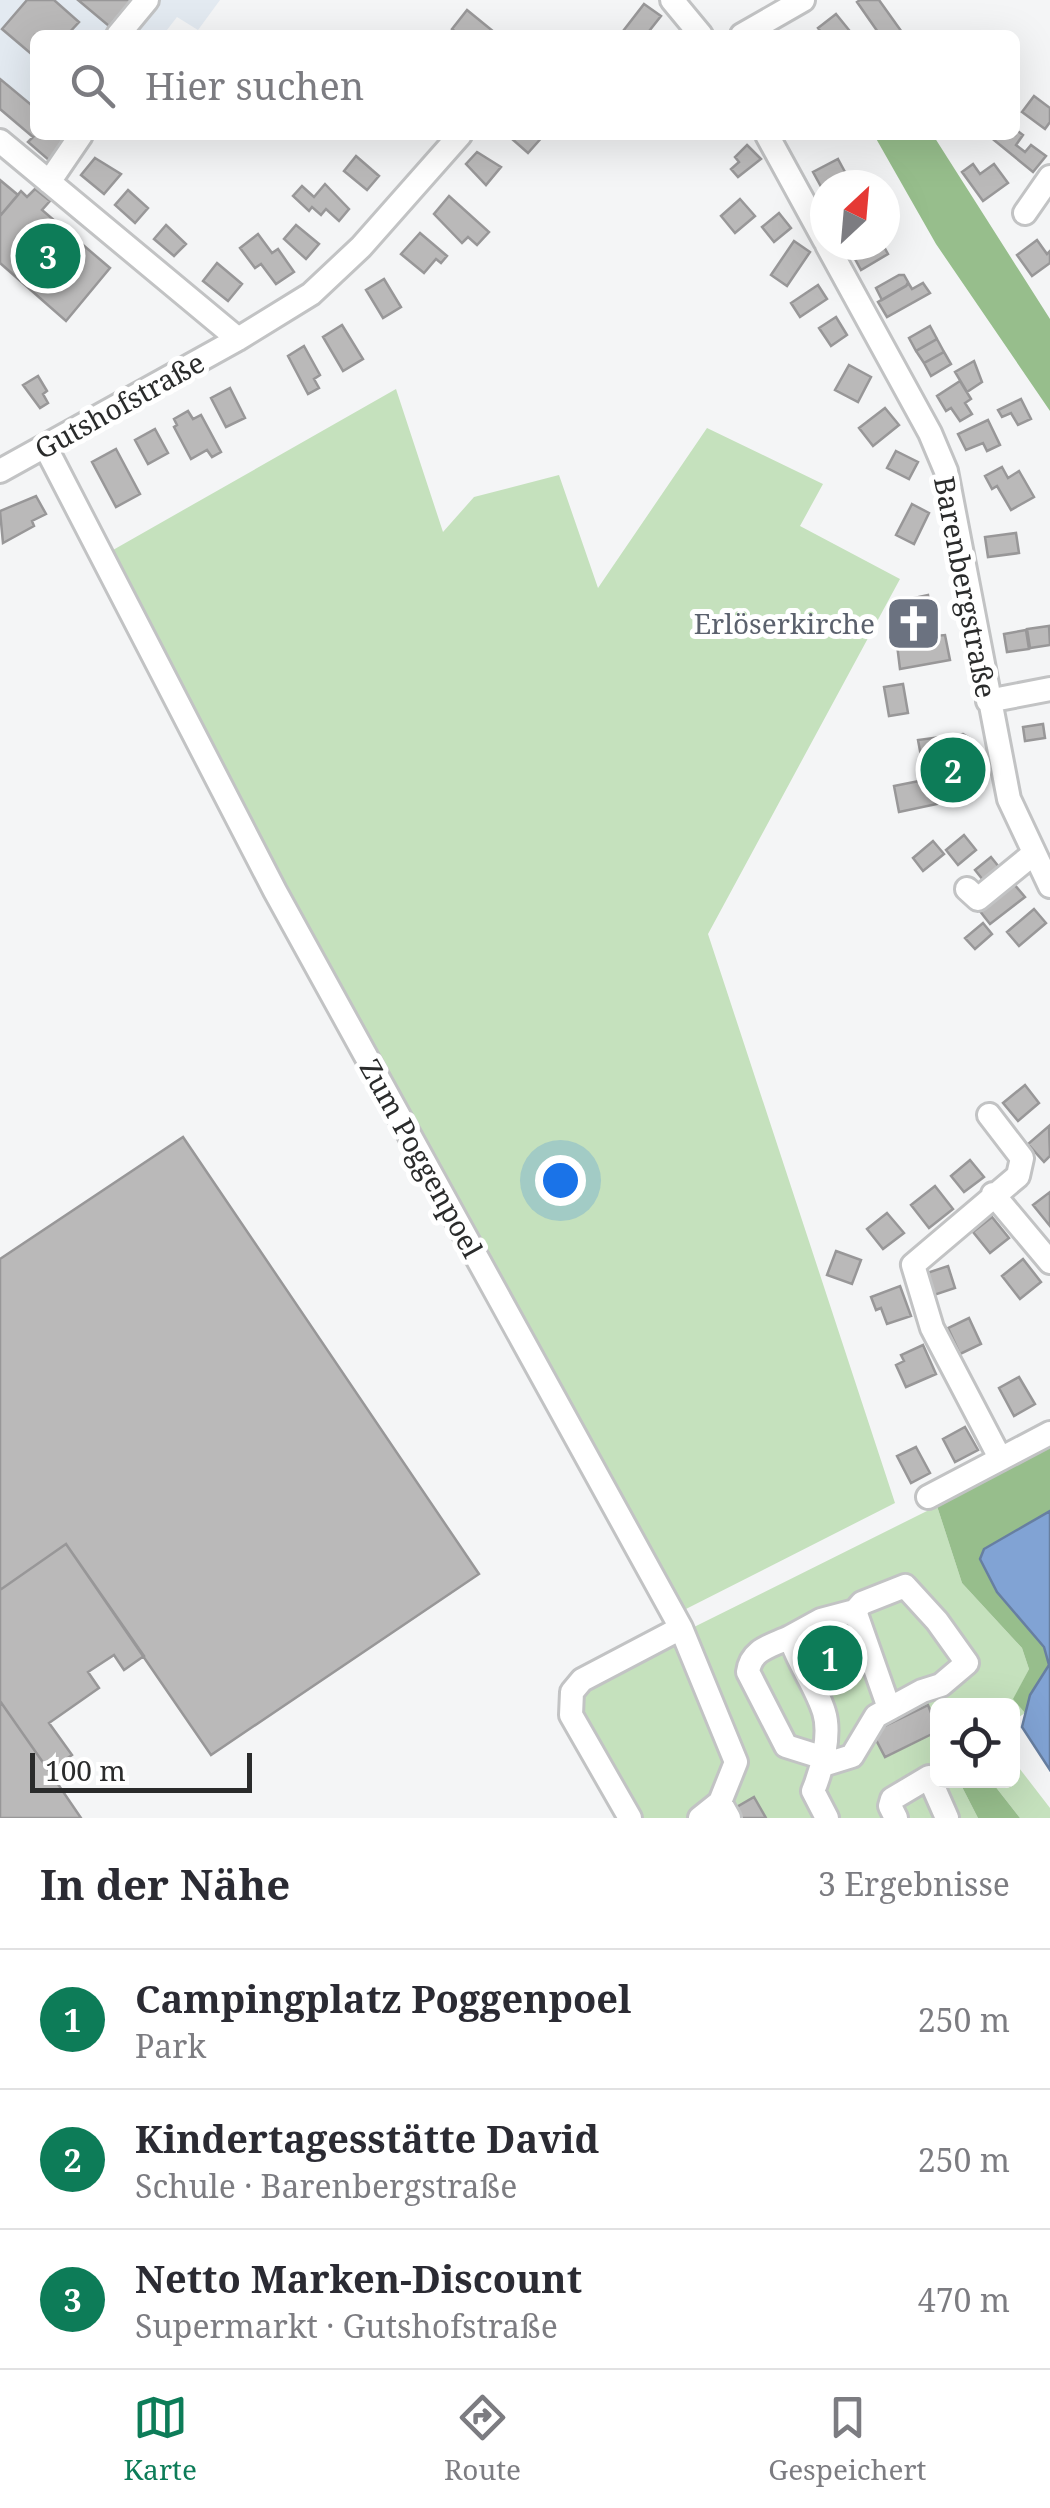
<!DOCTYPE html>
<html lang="de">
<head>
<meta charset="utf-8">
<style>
  body { margin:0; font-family:"Noto Serif",serif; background:#f2f2f3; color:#2b2b33 }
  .controls { position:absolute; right:30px; bottom:30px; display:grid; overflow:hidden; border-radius:15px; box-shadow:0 10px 40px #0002 }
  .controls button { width:90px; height:90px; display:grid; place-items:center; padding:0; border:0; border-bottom:2px solid #e1e1e2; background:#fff; color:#2b2b33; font:50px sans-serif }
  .compass { position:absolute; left:810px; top:170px; width:90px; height:90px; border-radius:50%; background:#fff; box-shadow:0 10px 40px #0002; rotate:26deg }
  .scale { position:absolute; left:30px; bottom:25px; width:222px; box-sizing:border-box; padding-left:10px; border:5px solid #2a2b2b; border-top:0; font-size:28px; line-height:35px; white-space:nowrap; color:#2a2b2b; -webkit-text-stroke:8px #fff; paint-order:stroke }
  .you { position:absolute; left:560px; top:1180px; width:35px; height:35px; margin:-25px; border:8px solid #fff; border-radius:50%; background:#1a73e8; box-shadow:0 0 0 15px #1a73e833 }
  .badge { display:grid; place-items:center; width:65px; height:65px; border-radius:50%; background:#0d7c58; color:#fff; font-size:32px; font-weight:700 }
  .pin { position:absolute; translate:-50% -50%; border:5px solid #fff; box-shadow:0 2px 10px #0006 }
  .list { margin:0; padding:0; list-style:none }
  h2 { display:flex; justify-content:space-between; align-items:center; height:130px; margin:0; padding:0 40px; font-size:42px }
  h2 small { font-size:32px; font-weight:400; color:#7c7c81 }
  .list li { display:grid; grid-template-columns:65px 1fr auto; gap:30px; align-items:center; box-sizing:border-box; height:140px; padding:0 40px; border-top:2px solid #e1e1e2 }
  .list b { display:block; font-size:38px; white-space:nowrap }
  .list p { margin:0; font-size:32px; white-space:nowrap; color:#7c7c81 }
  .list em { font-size:32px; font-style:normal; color:#7c7c81 }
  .icon { flex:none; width:55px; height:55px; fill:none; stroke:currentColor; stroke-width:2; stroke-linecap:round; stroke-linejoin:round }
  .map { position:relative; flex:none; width:1050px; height:1818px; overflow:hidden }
  .search { position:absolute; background:#fff; box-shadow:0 10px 40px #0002; left:30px; right:30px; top:30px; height:110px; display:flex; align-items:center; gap:25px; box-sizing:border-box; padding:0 35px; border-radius:15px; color:#7c7c81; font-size:38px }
  .sheet { height:550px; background:#fff }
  nav { display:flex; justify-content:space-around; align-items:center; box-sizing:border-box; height:140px; border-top:2px solid #e1e1e2; background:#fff; font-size:28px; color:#7c7c81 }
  nav a { display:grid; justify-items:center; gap:5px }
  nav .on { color:#0d7c58 }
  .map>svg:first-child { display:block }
</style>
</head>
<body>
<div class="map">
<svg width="1050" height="1818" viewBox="0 0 1050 1818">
  <rect width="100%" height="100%" fill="#f4f5f6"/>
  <path fill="#e3eaf1" d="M0 0H220L198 30 177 17 163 35H35V135H88L67 163 0 107Z"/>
  <path fill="#c5e1bd" d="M396 389 443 532 474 497 559 475 598 588 707 428 823 484 800 526 900 579 708 934 895 1503 682 1611 279 882 113 550Z
    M937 1506 962 1583 1022 1648 1029 1669 1014 1699 1025 1713 1016 1719 1013 1729 1012 1706H938V1780L959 1781 978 1818H640L573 1712 577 1690 690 1629Z
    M1013 1760 1050 1808V1818H1020L991 1781 1012 1780Z"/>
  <path fill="#97be8c" d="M874 135H933L1050 319V411L936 244Z
    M1050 1447V1511L984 1549 997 1592 1045 1647 1049 1665 1030 1695 1025 1713 1013 1699 1029 1669 1022 1648 962 1583 937 1506Z
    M959 1781H991L1020 1818H978Z"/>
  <path fill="#81a3d4" stroke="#677fa1" stroke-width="2.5" d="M1050 1511V1770L1022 1727 1030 1695 1049 1665 1044 1647 997 1592 980 1559 984 1549Z"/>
  <path fill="#bab9b9" stroke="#989798" stroke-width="2.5" d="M27 0H54L79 22 67 35H35V57L2 29Z
    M78 0H131L109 26Z
    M860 0H879L904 35H880L857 2Z
    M644 4 661 16 646 35H620Z
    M467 10 494 32 492 35H459L452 29Z
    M836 14 853 35H823L818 28Z
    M0 79 35 108V135L70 137 50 161 28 142 33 137 0 109Z
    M1034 96 1050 108V122L1045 129 1022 112Z
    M1015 129 1023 135 1016 145 1025 152 1031 145 1046 156 1033 172 994 140 998 135H1015Z
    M544 135 528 153 511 138 512 135Z
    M747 145 761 159 738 177 731 169 739 162 735 157Z
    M477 152 501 167 486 185 466 164Z
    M356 156 379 176 367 190 344 171Z
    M95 158 121 174 104 194 81 175Z
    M838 159 852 185H825V194L813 172Z
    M973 164 980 174 994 164 1008 183 983 201 962 172Z
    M0 180 18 195 0 216Z
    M325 184 349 209 339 221 326 209 321 215 312 207 309 211 293 196 302 186 314 197Z
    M35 189 50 201 42 210 110 268 66 321 0 263V216L21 191 27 197Z
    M128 190 148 208 135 223 115 205Z
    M449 196 489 232 477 245 468 237 462 243 434 214Z
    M740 199 755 216 735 233 721 216Z
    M779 213 791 228 774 242 762 227Z
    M166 225 186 244 174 256 154 239Z
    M296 225 319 244 306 259 284 239Z
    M420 233 447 256 441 263 436 259 424 273 401 254Z
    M258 234 272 253 278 249 294 272 276 284 261 264 255 268 240 248Z
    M1037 240 1047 254 1050 251V263L1032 276 1017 255Z
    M794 241 810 252 787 286 771 275Z
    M854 245H883L888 254 861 270 849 248Z
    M217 263 242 284 228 301 203 281Z
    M899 275H904L908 282 906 286 882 300 876 288Z
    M384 279 401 307 383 318 366 290Z
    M923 283 930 293 887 317 878 302 909 284 912 289Z
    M818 285 827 299 800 317 791 303Z
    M836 317 847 335 831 346 819 328Z
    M342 325 363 359 343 371 323 337Z
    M930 326 937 339 916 351 909 338Z
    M937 339 944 352 924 363 916 351Z
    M304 346 320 375 314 379 319 388 308 394 288 356Z
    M944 352 951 364 931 376 924 363Z
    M974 361 982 382 967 392 955 372Z
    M849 365 871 377 858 402 835 390Z
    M38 376 47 391 43 394 48 403 40 408 23 385Z
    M960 381 971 399 965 403 972 414 960 421 951 408 946 411 937 396Z
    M230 388 245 418 226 427 211 398Z
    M1021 399 1031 419 1018 425 1011 413 1002 417 998 410Z
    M885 408 899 425 873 446 859 428Z
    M188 411 193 419 201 415 221 452 212 457 207 450 191 459 174 427 177 425 174 419Z
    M988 420 1000 445 987 451 983 443 966 450 958 434Z
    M155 429 168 453 148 464 135 440Z
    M116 449 140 494 116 507 92 462Z
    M896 451 918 462 909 479 887 468Z
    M1002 467 1008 478 1019 471 1034 497 1011 510 997 486 992 489 985 476Z
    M36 496 46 514 32 521 34 526 3 543 0 511Z
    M912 504 929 513 914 544 896 535Z
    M1016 533 1019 553 988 557 985 537Z
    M928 595 935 636 945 635 950 660 900 669 893 612 907 609 905 600Z
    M1049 626 1050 645 1030 648 1027 629Z
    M1026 630 1029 649 1007 652 1004 634Z
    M903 684 908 713 889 716 884 687Z
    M1043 724 1045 738 1025 741 1023 727Z
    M963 734 971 739 973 773 979 778 981 787 975 796 899 812 894 786 934 778 931 765 923 767 918 740Z
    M964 835 976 850 958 865 946 850Z
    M933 841 944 854 923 871 913 858Z
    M991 857 1003 872 987 885 975 870Z
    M1013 883 1025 897 990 924 979 910Z
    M1034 909 1046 923 1019 946 1007 932Z
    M983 923 992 934 975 949 965 938Z
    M1025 1085 1039 1103 1018 1121 1003 1103Z
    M1049 1126 1050 1156 1044 1162 1028 1144Z
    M183 1137 479 1574 211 1755 66 1544 0 1590V1259Z
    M970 1160 984 1177 964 1192 951 1176Z
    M935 1186 953 1209 929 1228 911 1205Z
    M1050 1192V1226L1033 1205Z
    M887 1213 904 1233 883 1249 867 1229Z
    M992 1217 1009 1238 990 1253 973 1232Z
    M836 1251 861 1260 852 1284 827 1275Z
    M1023 1259 1041 1282 1020 1299 1002 1276Z
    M948 1266 955 1288 934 1295 927 1273Z
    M900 1286 911 1316 887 1324 881 1308 876 1310 871 1297Z
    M969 1318 981 1344 960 1354 948 1328Z
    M923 1345 936 1374 906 1387 896 1365 904 1361 901 1355Z
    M1019 1377 1035 1404 1014 1416 999 1388Z
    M965 1427 978 1450 955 1462 943 1439Z
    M916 1447 930 1473 911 1483 897 1456Z
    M66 1544 144 1656 124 1670 114 1655 88 1672 99 1688 49 1723 72 1755 49 1771 0 1701V1590Z
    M0 1701 49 1771 81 1818H0Z
    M928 1705 938 1731 885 1757 872 1732Z
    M754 1797 766 1818H740L735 1808Z"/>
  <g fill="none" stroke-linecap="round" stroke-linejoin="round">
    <defs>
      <path id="minor" d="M672 0 701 35
        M118 35 147 0
        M742 35 803 0
        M767 135 825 241
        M0 141 238 339
        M49 182 81 135
        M1025 213 1050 177
        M827 245 930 433 946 471 1009 799 1050 886
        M45 446 275 891 681 1628 582 1680 572 1692 571 1715 630 1818
        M0 471 238 339 311 294 361 247 460 135
        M988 701 1050 689
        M967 889 978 899 1032 855
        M989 1115 1022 1158 1018 1176 913 1265 932 1328 1000 1458
        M993 1194 1050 1262
        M928 1497 1050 1433
        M681 1628 736 1762 720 1802 729 1818
        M790 1637 821 1620 855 1611
        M821 1757 786 1746 748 1672C751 1649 771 1646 790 1637 798 1663 816 1686 824 1712 831 1734 822 1770 813 1791L827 1818
        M823 1765 852 1756 876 1716 922 1691 941 1685 967 1663 937 1621 905 1586 862 1603 855 1611 889 1708
        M700 1818 720 1802
        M896 1818 890 1806 892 1799 929 1777 947 1818"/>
    </defs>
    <use href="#minor" stroke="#c2c3c4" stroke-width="28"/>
    <use href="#minor" stroke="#fff" stroke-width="22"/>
  </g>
  <defs>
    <symbol id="church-square" viewBox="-11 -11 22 22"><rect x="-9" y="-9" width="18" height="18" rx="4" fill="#6b7280" stroke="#fff"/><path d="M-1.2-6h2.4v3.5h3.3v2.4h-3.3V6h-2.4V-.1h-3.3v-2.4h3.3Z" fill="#fff"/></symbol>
  </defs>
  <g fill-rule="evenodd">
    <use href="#church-square" x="882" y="592" width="63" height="63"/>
  </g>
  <g text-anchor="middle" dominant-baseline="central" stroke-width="10" stroke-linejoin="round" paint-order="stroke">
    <g font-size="28" fill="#2a2b2b" stroke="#fff">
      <text transform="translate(119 405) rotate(-29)">Gutshofstraße</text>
      <text transform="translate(966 587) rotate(79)">Barenbergstraße</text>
      <text transform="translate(422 1158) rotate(61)">Zum Poggenpoel</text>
    </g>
    <g font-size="28" fill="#5b616d" stroke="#fff" text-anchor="end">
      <text x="875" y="623">Erlöserkirche</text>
    </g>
  </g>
</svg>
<div class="controls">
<button><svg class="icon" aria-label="locate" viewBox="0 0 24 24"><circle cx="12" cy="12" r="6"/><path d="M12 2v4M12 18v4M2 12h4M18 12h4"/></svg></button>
</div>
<svg class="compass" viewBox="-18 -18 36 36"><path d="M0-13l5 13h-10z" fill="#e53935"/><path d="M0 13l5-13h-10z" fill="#7c7c81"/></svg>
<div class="scale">100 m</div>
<div class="you"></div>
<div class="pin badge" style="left:830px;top:1658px">1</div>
<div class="pin badge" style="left:953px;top:770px">2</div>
<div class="pin badge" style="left:48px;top:256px">3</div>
<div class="search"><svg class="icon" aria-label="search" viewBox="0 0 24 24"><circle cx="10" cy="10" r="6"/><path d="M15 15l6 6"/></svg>Hier suchen</div>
</div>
<section class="sheet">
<h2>In der Nähe<small>3 Ergebnisse</small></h2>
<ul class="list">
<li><span class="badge">1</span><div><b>Campingplatz Poggenpoel</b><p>Park</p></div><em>250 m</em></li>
<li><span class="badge">2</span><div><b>Kindertagesstätte David</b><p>Schule · Barenbergstraße</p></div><em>250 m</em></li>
<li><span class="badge">3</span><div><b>Netto Marken-Discount</b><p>Supermarkt · Gutshofstraße</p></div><em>470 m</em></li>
</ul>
</section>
<nav>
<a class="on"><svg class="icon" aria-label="map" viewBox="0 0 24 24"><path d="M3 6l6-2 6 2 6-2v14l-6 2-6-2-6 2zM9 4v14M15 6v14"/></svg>Karte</a>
<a><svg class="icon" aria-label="directions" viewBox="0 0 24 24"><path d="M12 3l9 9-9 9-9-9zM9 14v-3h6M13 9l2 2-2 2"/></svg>Route</a>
<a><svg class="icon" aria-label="saved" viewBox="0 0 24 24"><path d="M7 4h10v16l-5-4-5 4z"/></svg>Gespeichert</a>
</nav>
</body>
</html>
